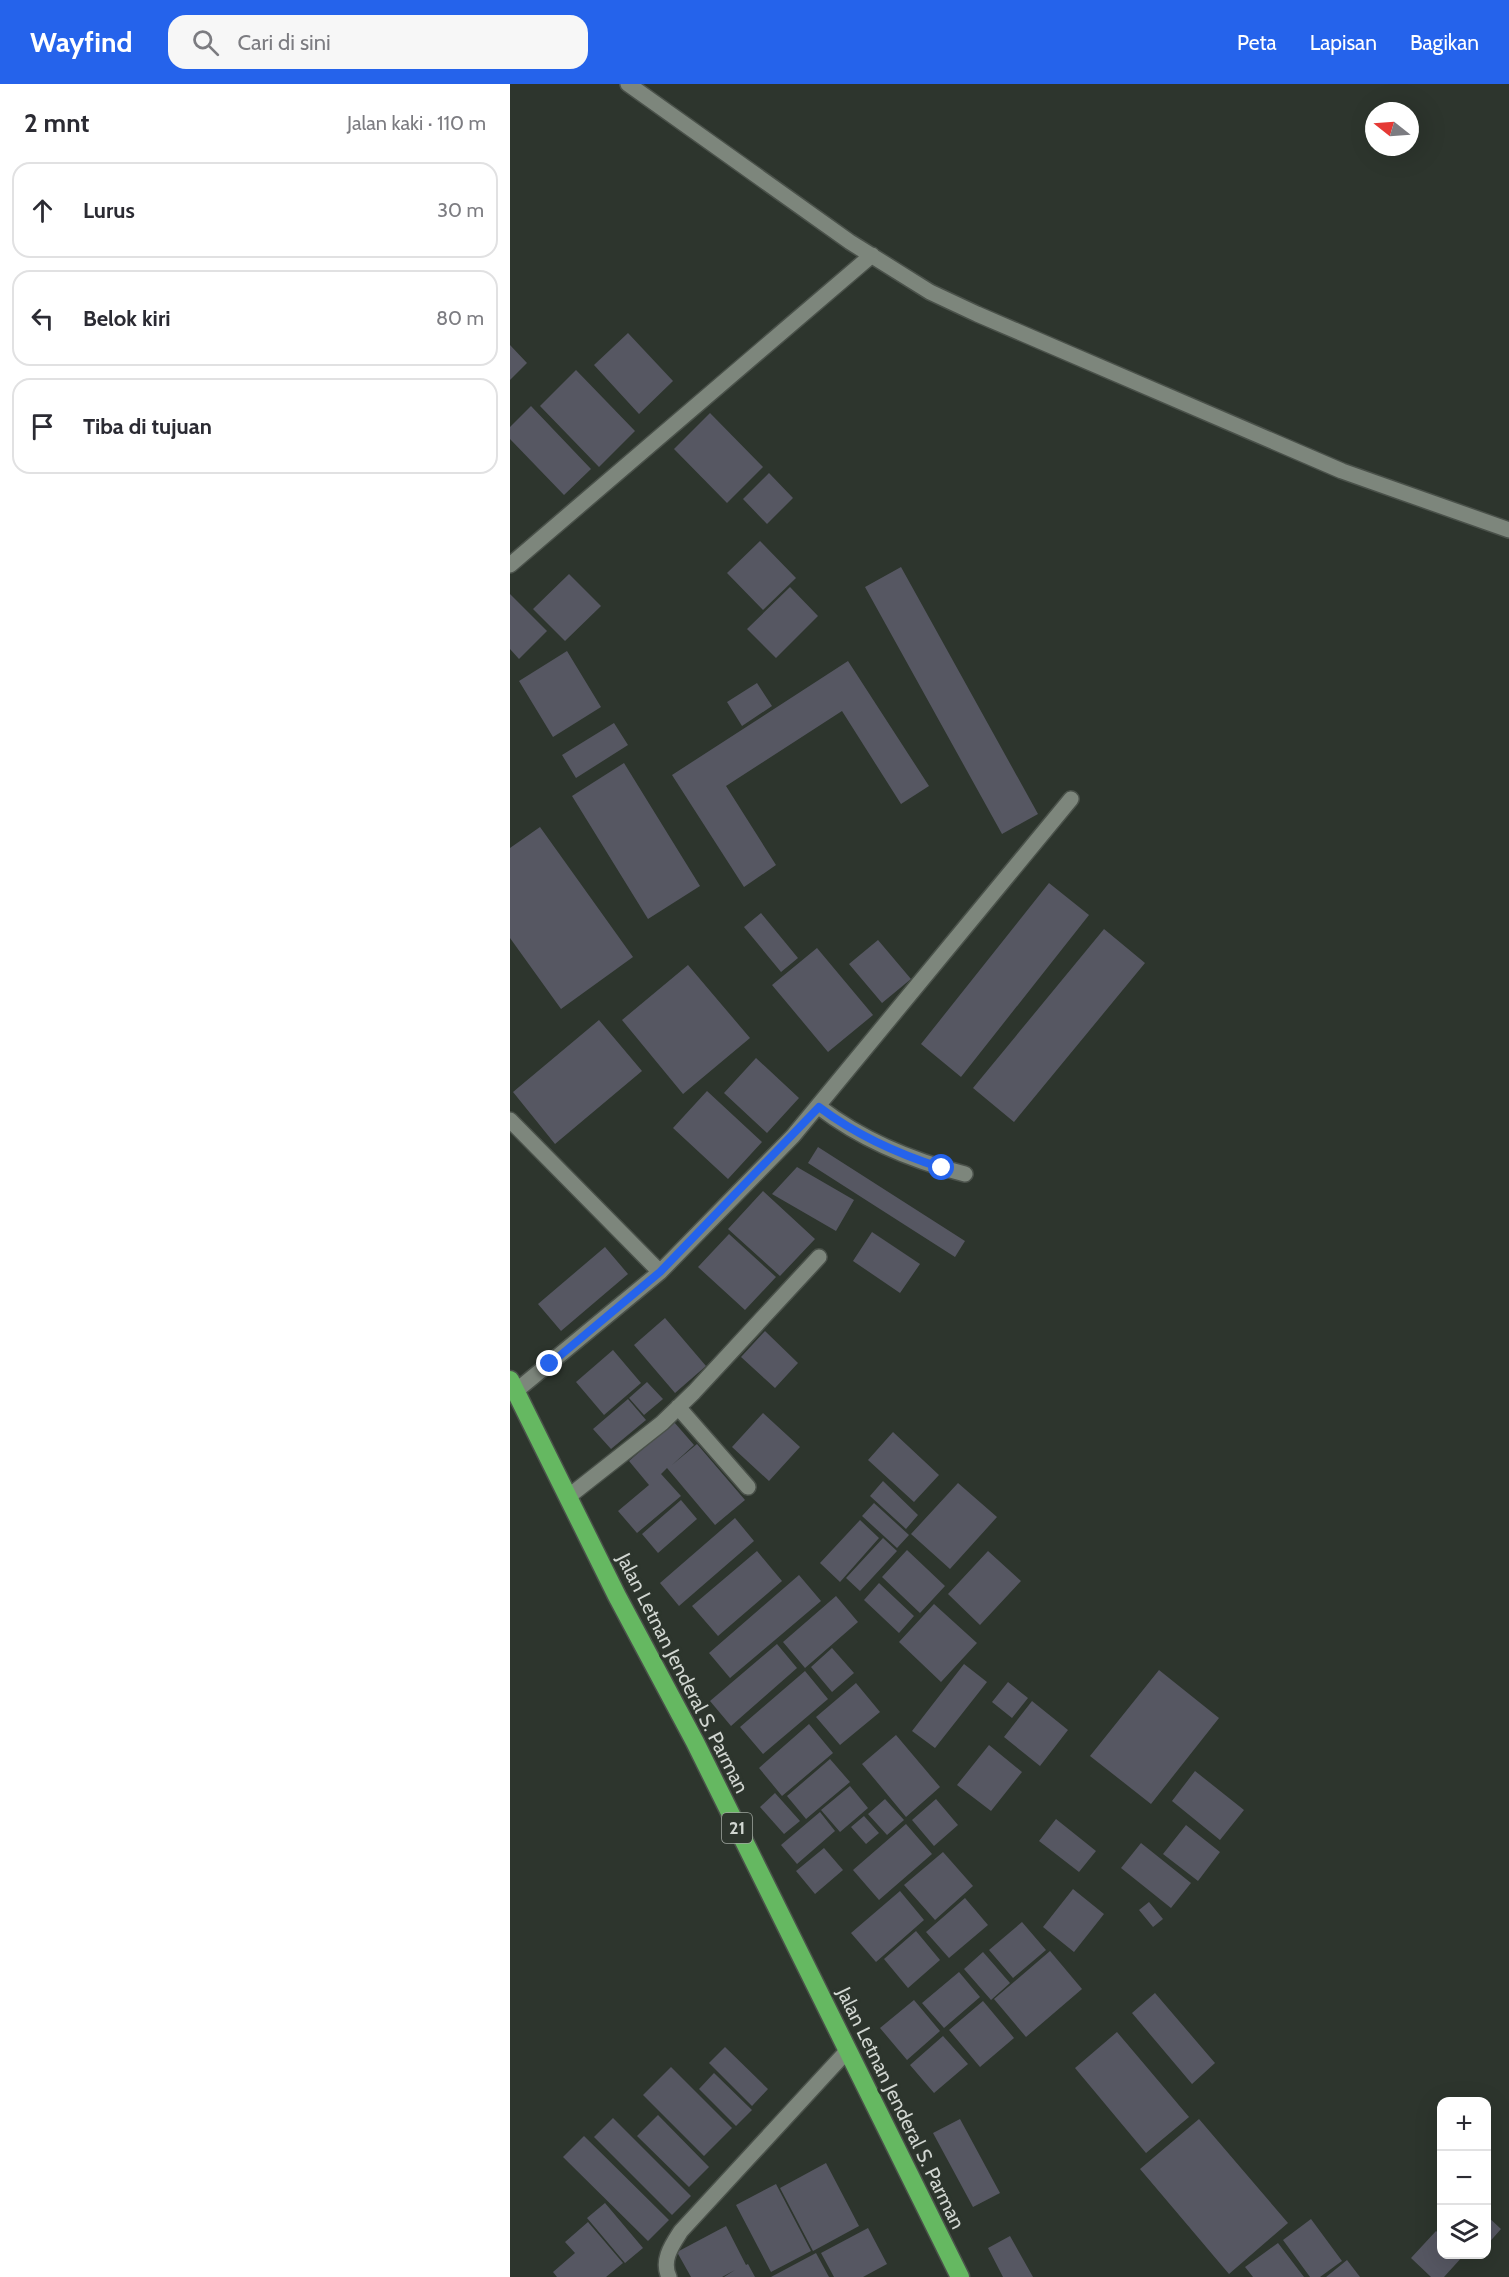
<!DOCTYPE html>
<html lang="id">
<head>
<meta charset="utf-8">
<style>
  body { margin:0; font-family:Cabin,sans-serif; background:#f7f7f7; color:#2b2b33 }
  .controls { position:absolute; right:18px; bottom:18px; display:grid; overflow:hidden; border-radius:12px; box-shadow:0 6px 24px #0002 }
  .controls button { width:54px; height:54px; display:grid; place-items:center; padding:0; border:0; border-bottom:2px solid #e1e1e2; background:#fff; color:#2b2b33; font:30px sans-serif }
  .compass { position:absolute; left:855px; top:18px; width:54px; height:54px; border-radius:50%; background:#fff; box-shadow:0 6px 24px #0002; rotate:287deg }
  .stop { position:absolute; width:18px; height:18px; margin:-14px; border:4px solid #2563eb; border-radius:50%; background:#fff }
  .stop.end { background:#2563eb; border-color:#fff; box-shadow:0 2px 6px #0008 }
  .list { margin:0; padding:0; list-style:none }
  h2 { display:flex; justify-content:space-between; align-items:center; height:78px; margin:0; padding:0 24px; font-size:26px }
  h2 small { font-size:20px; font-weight:400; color:#7c7c81 }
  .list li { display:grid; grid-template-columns:39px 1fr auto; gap:18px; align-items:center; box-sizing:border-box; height:96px; margin:0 12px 12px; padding:0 12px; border:2px solid #e1e1e2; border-radius:18px }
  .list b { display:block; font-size:22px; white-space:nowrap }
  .list em { font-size:20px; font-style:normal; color:#7c7c81 }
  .icon { flex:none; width:33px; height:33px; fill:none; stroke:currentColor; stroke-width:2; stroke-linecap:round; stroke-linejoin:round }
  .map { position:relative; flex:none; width:999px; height:2193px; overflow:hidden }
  header { display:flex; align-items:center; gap:36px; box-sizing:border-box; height:84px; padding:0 30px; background:#2563eb; color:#fff }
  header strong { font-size:28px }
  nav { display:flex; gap:33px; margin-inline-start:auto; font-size:21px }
  .search { width:420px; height:54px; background:#f7f7f7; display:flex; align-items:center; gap:15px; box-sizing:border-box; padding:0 21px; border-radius:18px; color:#7c7c81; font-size:22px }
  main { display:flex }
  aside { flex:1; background:#fff }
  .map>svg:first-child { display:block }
</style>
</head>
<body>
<header>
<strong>Wayfind</strong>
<div class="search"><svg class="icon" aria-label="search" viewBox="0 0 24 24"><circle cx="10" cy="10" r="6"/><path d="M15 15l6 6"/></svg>Cari di sini</div>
<nav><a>Peta</a><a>Lapisan</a><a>Bagikan</a></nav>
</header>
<main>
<aside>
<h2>2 mnt<small>Jalan kaki · 110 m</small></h2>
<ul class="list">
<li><svg class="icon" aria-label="ahead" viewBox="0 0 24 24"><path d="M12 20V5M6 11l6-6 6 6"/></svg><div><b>Lurus</b></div><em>30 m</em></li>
<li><svg class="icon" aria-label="left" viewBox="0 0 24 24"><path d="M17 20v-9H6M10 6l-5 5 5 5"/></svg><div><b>Belok kiri</b></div><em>80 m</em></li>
<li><svg class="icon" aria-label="arrive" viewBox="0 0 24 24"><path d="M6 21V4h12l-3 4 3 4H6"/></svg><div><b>Tiba di tujuan</b></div></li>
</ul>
</aside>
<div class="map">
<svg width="999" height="2193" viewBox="0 0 999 2193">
  <rect width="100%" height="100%" fill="#2d352d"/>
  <path fill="#565762" d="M118 249 163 297 129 330 84 281Z
    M0 261 17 279 0 296Z
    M66 286 125 347 89 383 30 322Z
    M21 322 81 385 54 411 0 355V343Z
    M200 329 253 383 217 419 164 365Z
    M259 389 283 414 257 440 233 415Z
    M250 457 286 494 253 526 217 489Z
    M391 483 528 730 492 750 355 503Z
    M59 490 91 522 55 557 23 525Z
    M280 503 308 532 266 574 237 545Z
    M0 510 37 547 9 575 0 565Z
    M57 567 91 623 43 653 9 597Z
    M338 577 419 702 391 720 332 627 216 702 266 781 234 803 162 691Z
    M247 599 262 622 232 642 217 618Z
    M104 639 118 661 66 694 52 671Z
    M114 679 190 802 138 835 62 712Z
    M30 743 123 873 51 925 0 854V764Z
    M539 799 579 831 451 993 411 960Z
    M251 829 288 874 271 888 234 843Z
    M594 845 635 879 504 1038 463 1004Z
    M368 856 401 895 372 919 339 880Z
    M307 864 363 931 318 968 262 901Z
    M178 881 240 954 173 1010 112 936Z
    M89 936 132 987 45 1060 3 1008Z
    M246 974 289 1014 257 1049 214 1009Z
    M197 1007 252 1058 218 1095 163 1044Z
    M308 1063 455 1157 445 1173 298 1079Z
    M287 1083 344 1116 326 1147 262 1110Z
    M253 1107 305 1155 270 1192 218 1145Z
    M362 1148 410 1180 390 1209 343 1177Z
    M219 1150 266 1193 235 1226 188 1183Z
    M95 1163 118 1190 51 1247 28 1220Z
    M155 1234 196 1282 165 1309 124 1261Z
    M255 1247 288 1279 265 1304 231 1273Z
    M103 1266 131 1299 94 1331 66 1298Z
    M137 1298 153 1315 134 1331 119 1314Z
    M118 1315 136 1336 101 1365 83 1345Z
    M253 1329 290 1363 259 1397 222 1363Z
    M164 1338 184 1361 162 1381 187 1360 235 1416 205 1441 157 1384 151 1390 171 1412 127 1449 108 1427 139 1401 119 1377Z
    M383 1348 429 1391 404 1418 358 1376Z
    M373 1397 408 1431 396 1445 360 1412Z
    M448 1399 487 1433 440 1485 401 1450Z
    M171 1416 187 1435 148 1469 132 1450Z
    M364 1419 399 1451 387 1464 352 1432Z
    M225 1434 244 1457 169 1522 150 1499Z
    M350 1436 369 1454 330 1498 310 1479Z
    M373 1454 387 1467 350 1507 336 1494Z
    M397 1466 435 1502 410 1529 372 1493Z
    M247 1467 272 1497 208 1552 182 1522Z
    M478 1467 511 1497 470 1541 438 1510Z
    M289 1491 311 1517 220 1594 199 1569Z
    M369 1499 404 1532 389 1549 354 1516Z
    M326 1512 348 1538 295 1584 273 1558Z
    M424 1520 467 1559 431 1598 389 1558Z
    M267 1560 287 1584 221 1642 200 1617Z
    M322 1564 344 1589 322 1608 301 1583Z
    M454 1580 477 1598 425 1664 402 1647Z
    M649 1586 709 1634 641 1720 580 1672Z
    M295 1587 318 1615 253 1670 230 1643Z
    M498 1598 518 1614 502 1634 482 1618Z
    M346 1599 370 1628 330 1661 306 1633Z
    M522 1617 558 1646 530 1682 494 1653Z
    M299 1640 323 1669 272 1712 249 1684Z
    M386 1651 430 1703 396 1733 352 1680Z
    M479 1661 512 1688 481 1727 447 1701Z
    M320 1675 340 1698 296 1735 277 1712Z
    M685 1687 734 1726 710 1756 662 1717Z
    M340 1702 358 1724 330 1748 311 1726Z
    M265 1709 290 1737 274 1750 250 1723Z
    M375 1715 394 1736 377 1751 358 1730Z
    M426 1715 448 1741 424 1762 402 1736Z
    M310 1728 325 1747 287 1780 271 1761Z
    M354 1732 369 1749 356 1760 341 1743Z
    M546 1735 586 1767 569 1788 529 1757Z
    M396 1740 422 1770 369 1816 343 1786Z
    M676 1741 710 1768 688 1797 653 1770Z
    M631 1759 681 1799 661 1824 611 1784Z
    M314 1764 333 1786 305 1810 286 1787Z
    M433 1768 463 1802 425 1836 394 1801Z
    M563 1805 594 1830 564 1868 533 1843Z
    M390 1807 414 1836 366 1878 341 1849Z
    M455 1814 478 1841 439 1874 416 1848Z
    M639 1818 653 1835 643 1843 629 1826Z
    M512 1838 536 1866 503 1894 479 1866Z
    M406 1847 430 1876 398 1904 374 1875Z
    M540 1867 572 1905 516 1953 484 1915Z
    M473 1868 500 1899 481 1916 454 1885Z
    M449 1888 470 1913 434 1944 412 1919Z
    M645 1909 705 1979 682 2000 622 1929Z
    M404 1916 430 1947 397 1976 370 1944Z
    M473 1917 504 1954 470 1983 439 1946Z
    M607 1948 679 2033 636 2069 565 1984Z
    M433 1952 458 1980 424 2009 400 1981Z
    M215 1963 258 2005 242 2022 199 1979Z
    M161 1983 222 2044 194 2072 133 2011Z
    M204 1989 242 2026 226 2042 189 2005Z
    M148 2031 199 2083 179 2103 127 2052Z
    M103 2034 181 2112 162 2131 84 2053Z
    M450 2035 490 2109 463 2123 423 2049Z
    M689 2035 778 2139 719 2190 630 2085Z
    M74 2052 159 2136 138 2157 53 2073Z
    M316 2079 349 2142 303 2167 270 2104Z
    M266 2100 301 2167 261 2188 226 2121Z
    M95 2119 133 2164 115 2179 77 2134Z
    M976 2131 991 2145 976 2162Z
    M801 2135 832 2177 810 2193H800L773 2156Z
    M78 2138 113 2179 96 2193H47L43 2188 65 2169 55 2158Z
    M216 2142 236 2181 238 2180 245 2193H214L225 2186 212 2193H181L167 2168Z
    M358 2144 377 2180 353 2193H324L311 2169Z
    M926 2147 932 2152V2170L953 2172 934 2193H921L901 2174Z
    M500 2152 523 2193H493L478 2164Z
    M768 2159 794 2193H743L735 2183Z
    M306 2169 319 2193H261Z
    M837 2176 850 2193H816Z"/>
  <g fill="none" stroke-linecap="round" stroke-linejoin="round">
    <defs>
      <path id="minor" d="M118 0 340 158 420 208 467 230 832 387 999 446
        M0 481 362 171
        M309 1023C352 1056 403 1077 455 1090
        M0 1036 150 1188
        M6 1307 150 1188 283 1052 561 715
        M168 1323 238 1403
        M58 1413 152 1339 184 1308 309 1173
        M159 2193C151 2176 162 2161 171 2147L337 1967"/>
      <path id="highway" d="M0 1296 107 1512 185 1658 450 2193"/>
    </defs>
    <use href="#minor" stroke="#4a514a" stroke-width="18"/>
    <use href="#highway" stroke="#4a514a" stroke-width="21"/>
    <use href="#minor" stroke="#7d867c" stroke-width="15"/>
    <use href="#highway" stroke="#65b861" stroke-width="18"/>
  </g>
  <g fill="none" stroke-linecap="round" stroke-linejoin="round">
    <path stroke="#2563eb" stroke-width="8" d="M40 1280 150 1188 309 1023C346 1051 388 1070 432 1084"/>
  </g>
  <g text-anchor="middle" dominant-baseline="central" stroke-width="6" stroke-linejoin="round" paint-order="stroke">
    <rect fill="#2d352d" stroke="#a0a6a0" stroke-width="1.5" x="212" y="1729" width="30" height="30" rx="4.5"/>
    <g font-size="18" font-weight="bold" fill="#d1d6d1">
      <text x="227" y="1744">21</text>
    </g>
    <g font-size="20" fill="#d1d6d1" stroke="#2d352d">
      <text transform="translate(173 1589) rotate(63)">Jalan Letnan Jenderal S. Parman</text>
      <text transform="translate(391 2024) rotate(64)">Jalan Letnan Jenderal S. Parman</text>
    </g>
  </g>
</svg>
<div class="controls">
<button>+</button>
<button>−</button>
<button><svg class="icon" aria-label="layers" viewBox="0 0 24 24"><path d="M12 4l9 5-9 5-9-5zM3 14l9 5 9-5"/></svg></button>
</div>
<svg class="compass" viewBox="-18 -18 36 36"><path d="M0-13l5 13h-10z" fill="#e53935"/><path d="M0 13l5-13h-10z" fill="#7c7c81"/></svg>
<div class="stop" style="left:432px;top:1084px"></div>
<div class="stop end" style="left:40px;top:1280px"></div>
</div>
</main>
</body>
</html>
